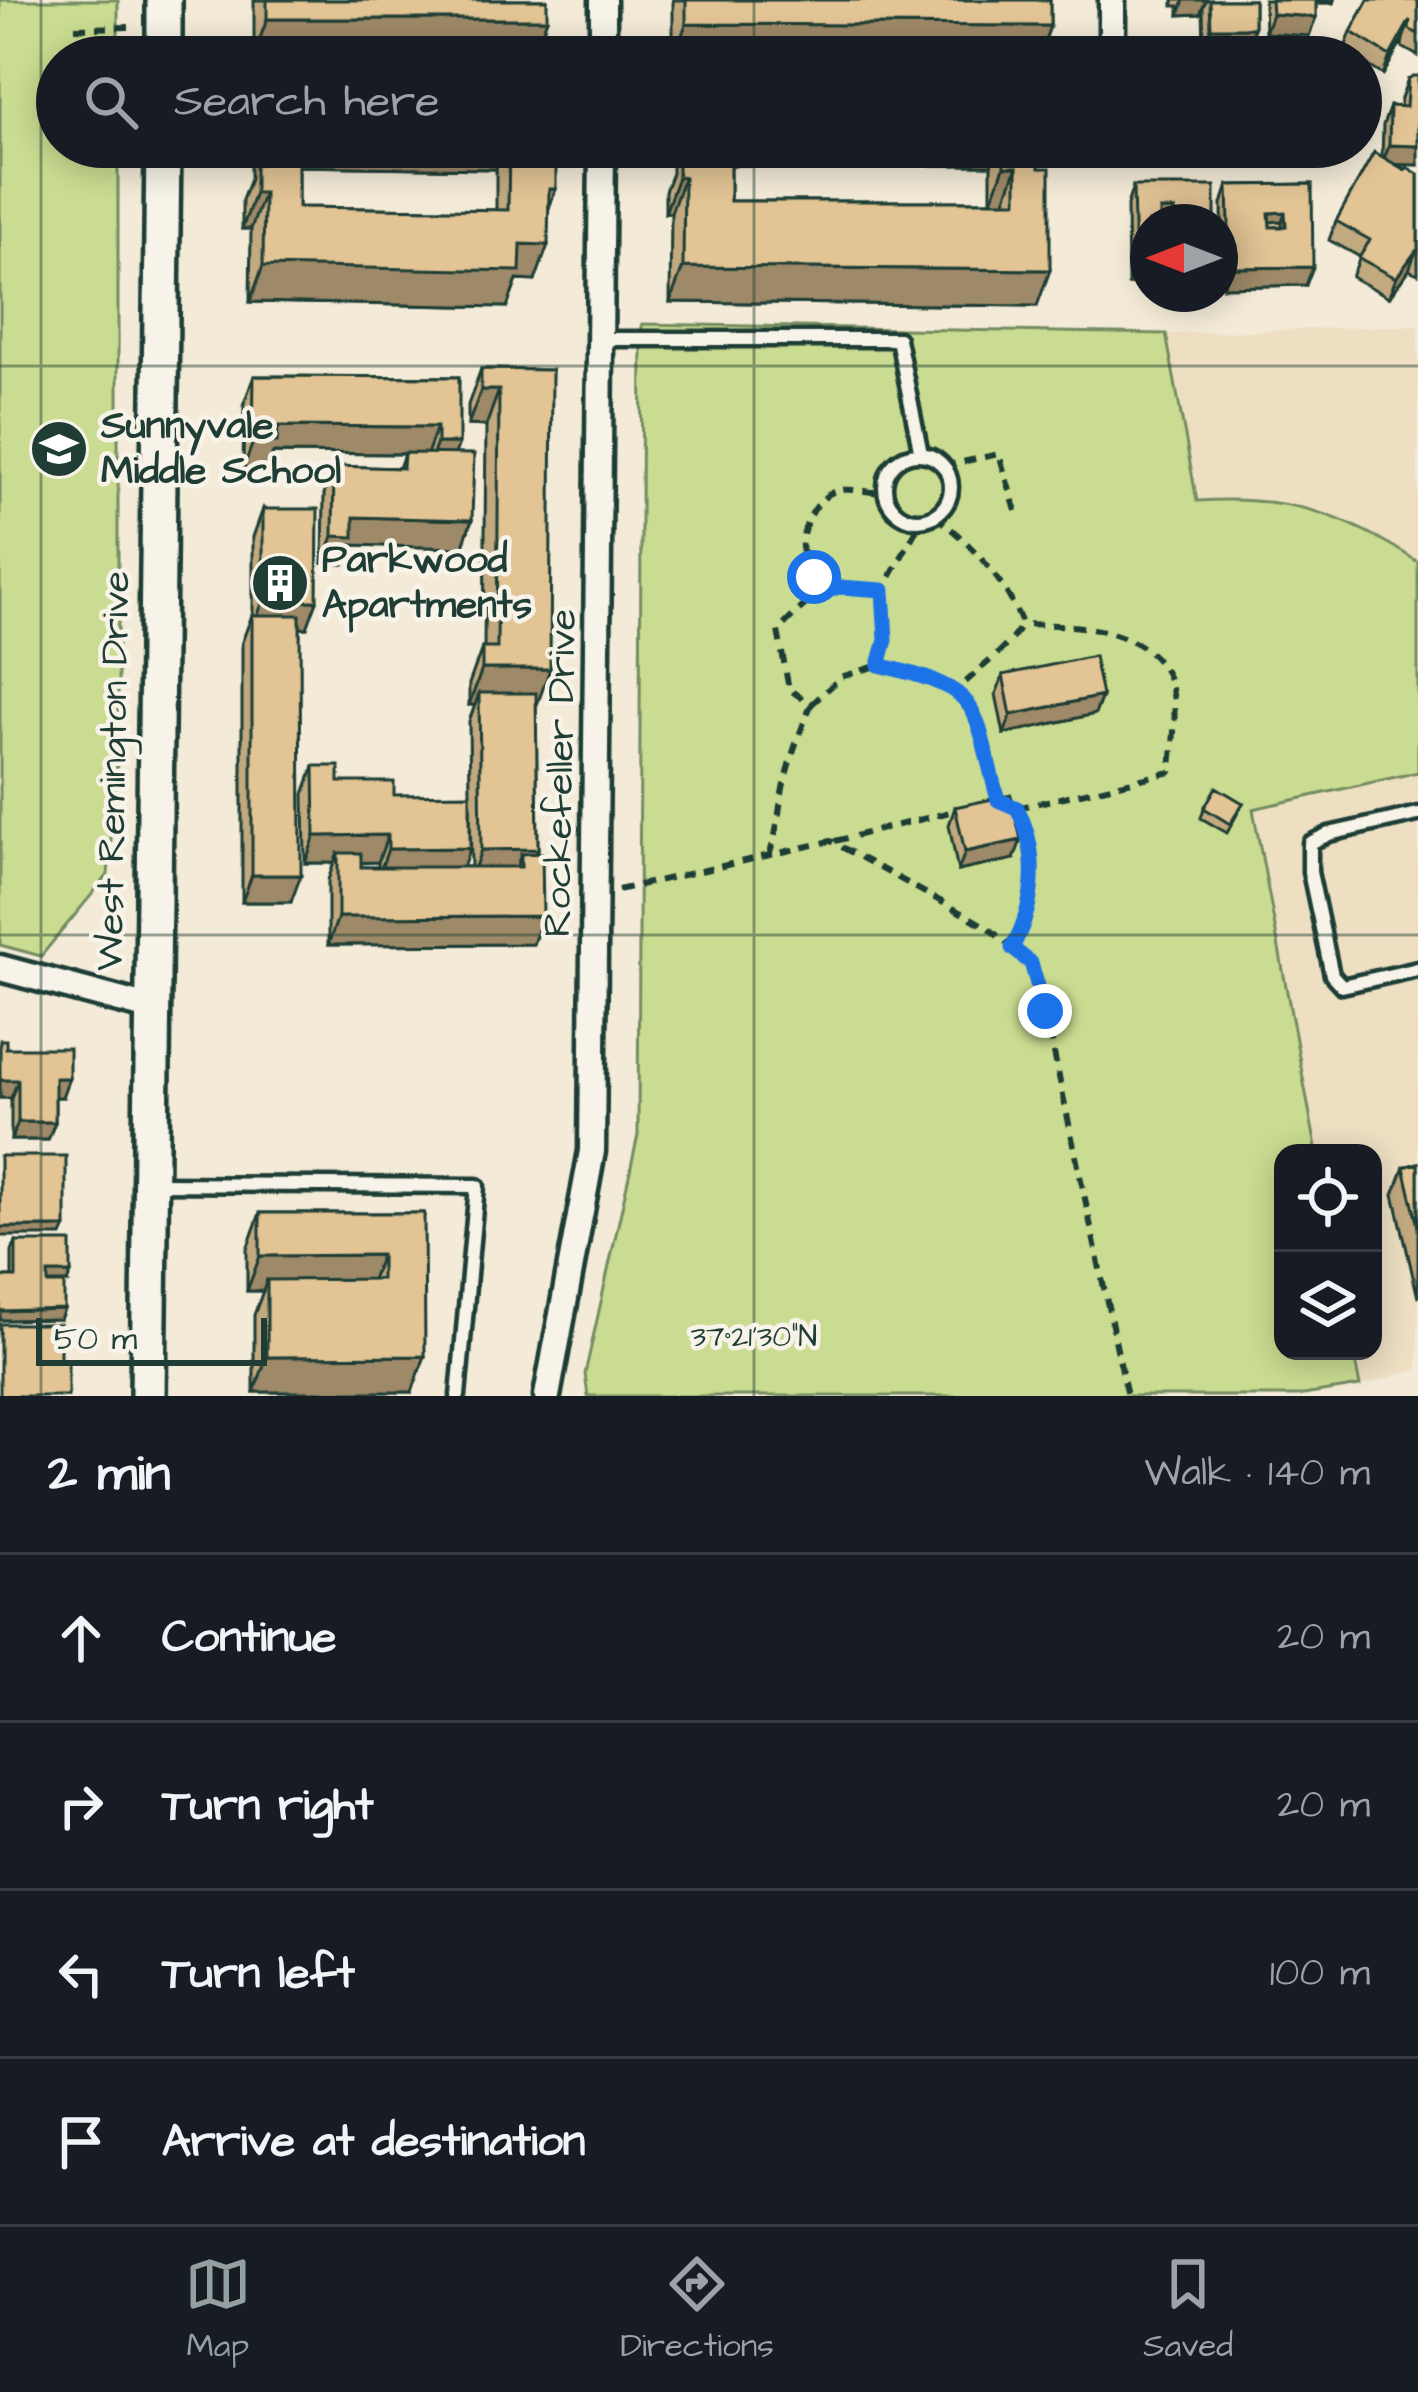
<!DOCTYPE html>
<html lang="en">
<head>
<meta charset="utf-8">
<style>
  body { margin:0; font-family:"Architects Daughter",sans-serif; background:#20242c; color:#f1f3f6 }
  .controls { position:absolute; right:36px; bottom:36px; display:grid; overflow:hidden; border-radius:24px; box-shadow:0 6px 30px #0003 }
  .controls button { width:108px; height:108px; display:grid; place-items:center; padding:0; border:0; border-bottom:3px solid #363941; background:#171b24; color:#f1f3f6; font:60px sans-serif }
  .compass { position:absolute; left:1130px; top:204px; width:108px; height:108px; border-radius:50%; background:#171b24; box-shadow:0 6px 30px #0003; rotate:270deg }
  .scale { position:absolute; left:36px; bottom:30px; width:231px; box-sizing:border-box; padding-left:12px; border:6px solid #1f3d34; border-top:0; font-size:33px; line-height:42px; white-space:nowrap; color:#1f3d34; -webkit-text-stroke:9px #f7f3e8; paint-order:stroke }
  .stop { position:absolute; width:36px; height:36px; margin:-27px; border:9px solid #1a73e8; border-radius:50%; background:#fff }
  .stop.end { background:#1a73e8; border-color:#fff; box-shadow:0 3px 12px #0008 }
  .list { margin:0; padding:0; list-style:none }
  h2 { display:flex; justify-content:space-between; align-items:center; height:156px; margin:0; padding:0 48px; font-size:51px }
  h2 small { font-size:39px; font-weight:400; color:#9ea1a6 }
  .list li { display:grid; grid-template-columns:78px 1fr auto; gap:36px; align-items:center; box-sizing:border-box; height:168px; padding:0 48px; border-top:3px solid #363941 }
  .list b { display:block; font-size:45px; white-space:nowrap }
  .list em { font-size:39px; font-style:normal; color:#9ea1a6 }
  .icon { flex:none; width:66px; height:66px; fill:none; stroke:currentColor; stroke-width:2; stroke-linecap:round; stroke-linejoin:round }
  .map { position:relative; flex:none; width:1418px; height:1396px; overflow:hidden }
  .search { position:absolute; background:#171b24; box-shadow:0 6px 30px #0003; left:36px; right:36px; top:36px; height:132px; display:flex; align-items:center; gap:30px; box-sizing:border-box; padding:0 42px; border-radius:66px; color:#9ea1a6; font-size:45px }
  .sheet { height:828px; background:#171b24 }
  nav { display:flex; justify-content:space-around; align-items:center; box-sizing:border-box; height:168px; border-top:3px solid #363941; background:#171b24; font-size:33px; color:#9ea1a6 }
  nav a { display:grid; justify-items:center; gap:6px }
  nav .on { color:#92a19f }
  .map>svg:first-child { display:block }
</style>
</head>
<body>
<div class="map">
<svg width="1418" height="1396" viewBox="0 0 1418 1396">
  <rect width="100%" height="100%" fill="#f3ead7"/>
  <filter id="ink" filterUnits="userSpaceOnUse"><feTurbulence type="fractalNoise" baseFrequency=".00833" numOctaves="2"/><feDisplacementMap in="SourceGraphic" scale="24" xChannelSelector="R" yChannelSelector="G"/><feConvolveMatrix kernelMatrix="1 2 1 2 8 2 1 2 1" color-interpolation-filters="sRGB"/></filter>
  <g filter="url(#ink)">
    <path fill="#eedfc3" d="M1418 325V1369L1360 1386 1353 1351H1373V1153H1317L1166 334Z"/>
    <path fill="#cadc91" stroke="#748c62" stroke-width="3" d="M0 0H118V57H57V147H118V752L108 875 41 956 0 945Z
      M642 324 1166 334 1197 501C1286 495 1344 513 1418 562V772L1253 809 1317 1153H1283V1351H1353L1360 1386 1297 1396H588L585 1374 638 1135Z"/>
    <g fill="none" stroke-linecap="round" stroke-linejoin="round">
      <defs>
        <path id="lane" d="M601 339H898L921 454
          M885 487a33 33 0 1 1 66 0a33 33 0 1 1-66 0Z
          M1418 814 1329 834 1310 843V872L1332 975 1342 986 1418 969
          M156 1184 477 1186 458 1396"/>
        <path id="street" d="M1112 0V57
          M603 57V0
          M0 968 153 1009
          M547 1396 592 1151 602 147"/>
        <path id="secondary" d="M164 57V0
          M148 1396 163 147"/>
      </defs>
      <use href="#lane" stroke="#1f3d34" stroke-width="21"/>
      <use href="#street" stroke="#1f3d34" stroke-width="33"/>
      <use href="#secondary" stroke="#1f3d34" stroke-width="42"/>
      <path stroke="#1f3d34" stroke-width="6" stroke-dasharray="12 9" stroke-linecap="butt" d="M75 28 132 27
        M943 466 999 454 1016 511
        M935 516C972 544 1005 580 1022 624 1007 651 978 668 957 691
        M812 596C814 574 805 568 802 548 800 530 817 496 836 491 849 487 872 493 886 493
        M879 665 887 640 883 590
        M811 705 841 677 879 665 940 680 973 705 998 800
        M1017 808 1171 772C1172 744 1180 703 1168 677 1144 624 1069 625 1022 624
        M835 841 962 809
        M769 856C776 836 778 820 781 799 786 767 799 735 811 705L789 689 778 631C823 585 821 590 883 590L922 520
        M618 890 831 841 987 927 1031 963 1045 1011 1127 1396
        M1012 948C1036 904 1040 853 1017 809"/>
      <use href="#lane" stroke="#f7f3e8" stroke-width="12"/>
      <use href="#street" stroke="#f7f3e8" stroke-width="24"/>
      <use href="#secondary" stroke="#f7f3e8" stroke-width="33"/>
    </g>
    <path fill="#c2a980" stroke="#1f3d34" stroke-width="3" fill-rule="evenodd" d="M254 0H547L534 54 254 55Z
      M673 0H1050V26L1039 57H673Z
      M1173 0H1254V28L1247 46 1204 47 1203 9 1200 14 1179 15V6H1173Z
      M1264 0H1334L1333 3H1316V17L1309 36 1265 33Z
      M1418 0V56L1402 47 1403 39 1383 75 1361 61V57H1355L1344 50 1351 32Z
      M1408 79 1418 165 1396 164 1418 174V274L1409 270 1389 297 1352 277 1360 257 1329 240 1336 221 1382 157 1383 125 1390 106 1400 107 1401 98Z
      M250 147H546L548 211 535 281 517 280 507 307 250 302 251 229H242V200L250 179ZM298 166 496 169V210L298 207Z
      M672 147H1039L1037 306 670 302 671 213H665V191L672 173ZM730 165H991V201H730Z
      M1312 184 1306 285 1223 287 1222 204 1228 185Z
      M1133 186 1215 222H1148V285L1128 284 1127 205Z
      M481 369 552 370 536 705 538 849 536 853 543 916 533 944 328 945V880L334 863H305L304 794 314 766 339 782 394 795 463 867H471L469 721 475 705H469V684L482 648H484L486 426 468 425V405ZM378 862V867H361V863Z
      M254 376 459 377 455 454 472 520 462 548 351 545 344 564 323 563 324 494 334 466 399 468 404 454 273 453 267 470H243L244 403Z
      M263 509 307 628H300L291 902H242V642L252 615H253V537Z
      M1003 675 1102 696 1095 714 1004 734 996 694Z
      M1243 803 1227 833 1201 818 1204 808Z
      M955 807 1014 859 958 871 949 825Z
      M6 1048 62 1097H55V1122L48 1140H11V1098H0Z
      M1418 1163V1298L1394 1194 1404 1167Z
      M260 1213H424L412 1392H254V1315L263 1291H247V1249Z
      M16 1242 67 1283H48L64 1309 60 1319 0 1320V1277H12V1251Z"/>
    <path fill="#9e8968" stroke="#1f3d34" stroke-width="3" d="M1184 0H1206L1200 14 1179 15Z
      M1315 0H1334L1333 3H1313Z
      M1272 14 1316 17 1309 36 1265 33Z
      M267 19H547L534 54 254 55Z
      M1410 20 1403 39 1383 75 1390 56Z
      M686 24 1050 26 1039 57H674Z
      M1211 28H1254L1247 46 1204 47Z
      M1389 145 1418 146V165L1382 164Z
      M292 147H504L496 169 286 166Z
      M723 147H998L991 165H717Z
      M1004 167H1017L1004 203H991Z
      M678 177H684L671 213H665Z
      M549 189H556L543 225Z
      M255 193H264L251 229H242Z
      M1160 210H1175L1170 222H1156Z
      M1285 212 1279 231H1266L1269 213Z
      M521 244 548 245 535 281 517 280 507 307 250 302 263 266Z
      M1416 251 1409 270 1389 297 1396 278Z
      M1135 265 1148 266V285L1128 284Z
      M683 267 1050 270 1037 306 670 302Z
      M1313 267 1306 285 1223 287 1230 268Z
      M481 390H499L486 426 468 425Z
      M278 426 437 427 427 454 273 453 267 470H243L253 442Z
      M437 443H459L449 471 427 470Z
      M354 517 472 520 462 548 351 545 344 564 323 563 333 536Z
      M263 601H317L307 628H253Z
      M482 669H550L537 705 479 693 475 705H469Z
      M1102 696 1095 714 1004 734 1011 715Z
      M388 835 378 862 338 863V853L334 863H305L315 836Z
      M1021 840 1014 859 958 871 965 852Z
      M470 848 460 876 378 877 388 849Z
      M538 849 528 877 521 867V854L513 877 471 878 481 850Z
      M252 875H301L291 902H242Z
      M543 916 533 944 328 945 338 917Z
      M55 1078H69L62 1097H49Z
      M0 1080H18L11 1098H0Z
      M18 1122H55L48 1140H11Z
      M0 1227H66L62 1236H0Z
      M381 1255 368 1291 267 1280 263 1291H247L260 1256Z
      M48 1273H71L67 1283H45Z
      M64 1309 60 1319 0 1320V1311Z
      M425 1356 412 1392H254L267 1357Z"/>
    <path fill="#e2c495" stroke="#1f3d34" stroke-width="3" fill-rule="evenodd" d="M267 0H547V19H267Z
      M686 0H1050V26L686 24Z
      M1210 0H1254V28H1211Z
      M1271 0H1316V17L1272 14Z
      M1368 0H1418V34L1409 29 1410 20 1390 56 1351 32Z
      M1413 76H1418V146L1389 145 1390 106 1406 107 1408 79Z
      M263 147H298V207L508 210 509 147H546L545 167H556V189H549L548 245 521 244 520 271 263 266 264 193H255V164H262Z
      M685 147H730V201H1017V167H1004V147H1039V168H1050V270L683 267 684 177H678V156H685Z
      M1374 152 1405 170 1407 167 1418 174V252L1416 251 1396 278 1359 258 1370 240 1336 221Z
      M1312 184 1313 267 1230 268 1228 185ZM1285 212 1286 226 1270 227 1269 213Z
      M1133 186H1215V222H1175V210H1160V222H1148V266L1135 265Z
      M1282 221V227H1270V222Z
      M481 369 552 370 550 669H482V648H497L499 390H481Z
      M254 376 459 377V443H437V427L278 426 277 442H253Z
      M404 453 474 454 472 520 354 517V537L333 536 334 466 403 468Z
      M263 509H318L317 601H263Z
      M252 615H300L301 875H252Z
      M1094 656 1102 696 1011 715 1003 675Z
      M479 693H536L538 849 481 850Z
      M314 766H339V782H394V795L470 794V848L388 849V835L315 836Z
      M1216 787 1243 803 1230 824 1204 808Z
      M1011 795 1021 840 965 852 955 807Z
      M338 853H361V867H521V854L542 853 543 916 338 917Z
      M0 1040H6V1048H69V1078H55V1122H18V1080H0Z
      M0 1156H66V1227H0Z
      M1418 1163V1227L1404 1167Z
      M260 1213H424L425 1356 267 1357V1280L381 1279V1255L260 1256Z
      M16 1242H71V1273H48V1284H64V1309L0 1311V1277H16Z
      M0 1324H60V1360H68V1396H0Z"/>
  </g>
  <g fill="none" stroke-linecap="round" stroke-linejoin="round" filter="url(#ink)">
    <path stroke="#1a73e8" stroke-width="15" d="M814 577 812 596 839 587 883 590 886 640 879 665C986 691 971 700 998 800L1017 808C1040 853 1036 904 1012 948L1031 963 1045 1011"/>
  </g>
  <path fill="none" stroke="#1f3d34" stroke-width="3" stroke-opacity="0.45" d="M41 0V1396M754 0V57M754 147V1396M0 366H1418M0 935H1418"/>
  <defs>
    <symbol id="school-disc" viewBox="-11 -11 22 22"><circle r="9.5" fill="#1f3d34" stroke="#f7f3e8"/><path d="M0-5L7-2L0 1L-7-2ZM-4 1L0 2.5L4 1V4Q0 6-4 4Z" fill="#fff"/></symbol>
    <symbol id="building-disc" viewBox="-11 -11 22 22"><circle r="9.5" fill="#1f3d34" stroke="#f7f3e8"/><path d="M-4-6H4V6H1V3H-1V6H-4ZM-2.5-4.3h1.7v1.8h-1.7ZM.8-4.3h1.7v1.8H.8ZM-2.5-1h1.7V.8h-1.7ZM.8-1h1.7V.8H.8Z" fill="#fff"/></symbol>
  </defs>
  <g fill-rule="evenodd">
    <use href="#school-disc" x="26" y="416" width="66" height="66"/>
    <use href="#building-disc" x="247" y="550" width="66" height="66"/>
  </g>
  <g text-anchor="middle" dominant-baseline="central" stroke-width="9" stroke-linejoin="round" paint-order="stroke">
    <g font-size="39" font-weight="bold" fill="#1f3d34" stroke="#f7f3e8" text-anchor="start">
      <text x="101" y="427">Sunnyvale<tspan x="101" dy="45">Middle School</tspan></text>
      <text x="322" y="561">Parkwood<tspan x="322" dy="45">Apartments</tspan></text>
    </g>
    <g font-size="39" fill="#1f3d34" stroke="#f7f3e8">
      <text transform="translate(114 771) rotate(-89)">West Remington Drive</text>
      <text transform="translate(561 773) rotate(-89)">Rockefeller Drive</text>
    </g>
  </g>
  <g font-size="30" text-anchor="middle" fill="#1f3d34" stroke="#f7f3e8" stroke-width="9" stroke-linejoin="round" paint-order="stroke">
    <text x="754" y="1346">37°21'30"N</text>
  </g>
</svg>
<div class="controls">
<button><svg class="icon" aria-label="locate" viewBox="0 0 24 24"><circle cx="12" cy="12" r="6"/><path d="M12 2v4M12 18v4M2 12h4M18 12h4"/></svg></button>
<button><svg class="icon" aria-label="layers" viewBox="0 0 24 24"><path d="M12 4l9 5-9 5-9-5zM3 14l9 5 9-5"/></svg></button>
</div>
<svg class="compass" viewBox="-18 -18 36 36"><path d="M0-13l5 13h-10z" fill="#e53935"/><path d="M0 13l5-13h-10z" fill="#9ea1a6"/></svg>
<div class="scale">50 m</div>
<div class="stop" style="left:814px;top:577px"></div>
<div class="stop end" style="left:1045px;top:1011px"></div>
<div class="search"><svg class="icon" aria-label="search" viewBox="0 0 24 24"><circle cx="10" cy="10" r="6"/><path d="M15 15l6 6"/></svg>Search here</div>
</div>
<section class="sheet">
<h2>2 min<small>Walk · 140 m</small></h2>
<ul class="list">
<li><svg class="icon" aria-label="ahead" viewBox="0 0 24 24"><path d="M12 20V5M6 11l6-6 6 6"/></svg><div><b>Continue</b></div><em>20 m</em></li>
<li><svg class="icon" aria-label="right" viewBox="0 0 24 24"><path d="M7 20v-9h11M14 6l5 5-5 5"/></svg><div><b>Turn right</b></div><em>20 m</em></li>
<li><svg class="icon" aria-label="left" viewBox="0 0 24 24"><path d="M17 20v-9H6M10 6l-5 5 5 5"/></svg><div><b>Turn left</b></div><em>100 m</em></li>
<li><svg class="icon" aria-label="arrive" viewBox="0 0 24 24"><path d="M6 21V4h12l-3 4 3 4H6"/></svg><div><b>Arrive at destination</b></div></li>
</ul>
</section>
<nav>
<a class="on"><svg class="icon" aria-label="map" viewBox="0 0 24 24"><path d="M3 6l6-2 6 2 6-2v14l-6 2-6-2-6 2zM9 4v14M15 6v14"/></svg>Map</a>
<a><svg class="icon" aria-label="directions" viewBox="0 0 24 24"><path d="M12 3l9 9-9 9-9-9zM9 14v-3h6M13 9l2 2-2 2"/></svg>Directions</a>
<a><svg class="icon" aria-label="saved" viewBox="0 0 24 24"><path d="M7 4h10v16l-5-4-5 4z"/></svg>Saved</a>
</nav>
</body>
</html>
